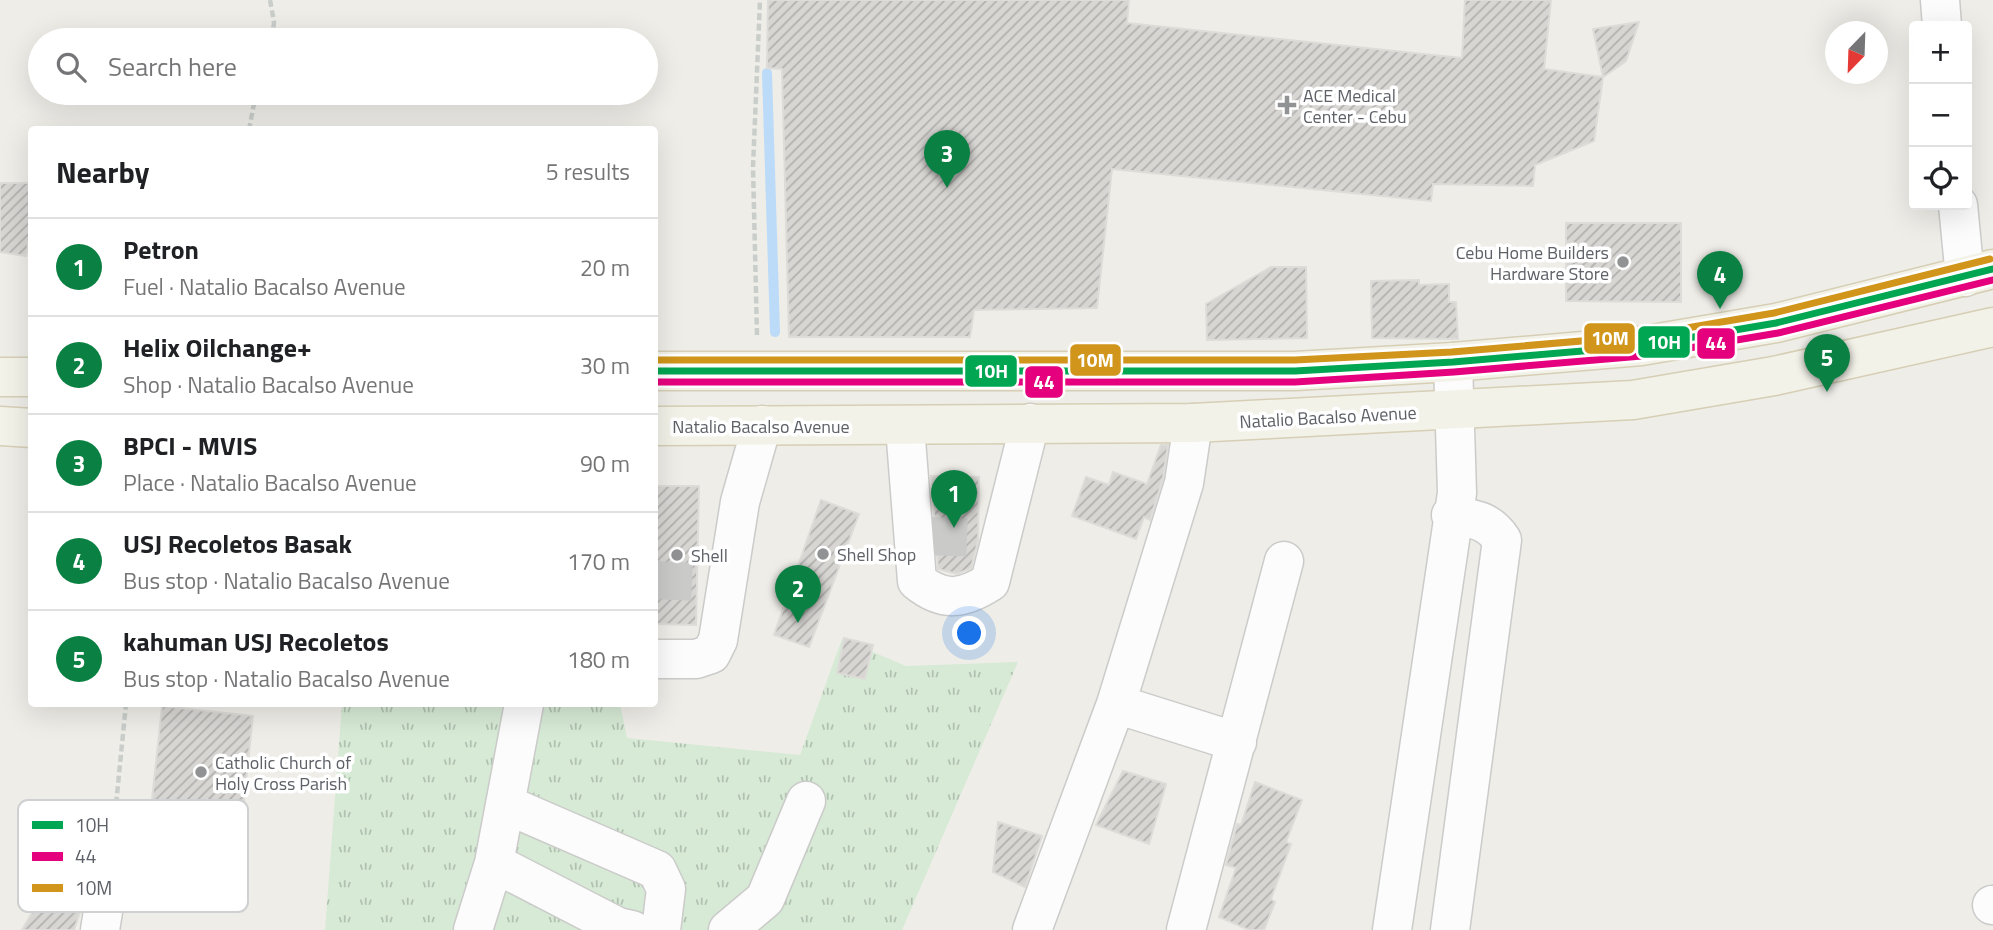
<!DOCTYPE html>
<html lang="en">
<head>
<meta charset="utf-8">
<style>
  body { margin:0; font-family:"Titillium Web",sans-serif; background:#f2f2f2; color:#202124 }
  .controls { position:absolute; right:21px; top:21px; display:grid; overflow:hidden; border-radius:7px; box-shadow:0 7px 28px #0002 }
  .controls button { width:63px; height:63px; display:grid; place-items:center; padding:0; border:0; border-bottom:2px solid #e0e0e0; background:#fff; color:#202124; font:35px sans-serif }
  .compass { position:absolute; left:1825px; top:21px; width:63px; height:63px; border-radius:50%; background:#fff; box-shadow:0 7px 28px #0002; rotate:203deg }
  .you { position:absolute; left:970px; top:634px; width:24px; height:24px; margin:-18px; border:5px solid #fff; border-radius:50%; background:#1a73e8; box-shadow:0 0 0 10px #1a73e833 }
  .badge { display:grid; place-items:center; width:46px; height:46px; border-radius:50%; background:#0b8043; color:#fff; font-size:23px; font-weight:700 }
  .pin { position:absolute; translate:-50% -58px; filter:drop-shadow(0 2px 4px #0008) }
  .pin::after { content:''; position:absolute; top:37px; width:24px; height:21px; background:inherit; clip-path:polygon(0 0,100% 0,50% 100%) }
  .list { margin:0; padding:0; list-style:none }
  h2 { display:flex; justify-content:space-between; align-items:center; height:91px; margin:0; padding:0 28px; font-size:30px }
  h2 small { font-size:23px; font-weight:400; color:#757577 }
  .list li { display:grid; grid-template-columns:46px 1fr auto; gap:21px; align-items:center; box-sizing:border-box; height:98px; padding:0 28px; border-top:2px solid #e0e0e0 }
  .list b { display:block; font-size:26px; white-space:nowrap }
  .list p { margin:0; font-size:23px; white-space:nowrap; color:#757577 }
  .list em { font-size:23px; font-style:normal; color:#757577 }
  .icon { flex:none; width:38px; height:38px; fill:none; stroke:currentColor; stroke-width:2; stroke-linecap:round; stroke-linejoin:round }
  .map { position:relative; flex:none; width:1993px; height:930px; overflow:hidden }
  .search { position:absolute; background:#fff; box-shadow:0 7px 28px #0002; left:28px; top:28px; width:630px; height:77px; display:flex; align-items:center; gap:18px; box-sizing:border-box; padding:0 24px; border-radius:38px; color:#757577; font-size:26px }
  .panel { position:absolute; background:#fff; box-shadow:0 7px 28px #0002; left:28px; top:126px; width:630px; height:581px; border-radius:7px }
  .map>svg:first-child { display:block }
</style>
</head>
<body>
<div class="map">
<svg width="1993" height="930" viewBox="0 0 1993 930">
  <defs>
    <pattern id="grass-tufts" width="24" height="20" patternUnits="userSpaceOnUse" patternTransform="scale(1.75)"><rect width="24" height="20" fill="#d6ead5"/><path d="M3 7l-1-3M5 7V3M7 7l1-3M15 17l-1-3M17 17v-4M19 17l1-3" fill="none" stroke="#b1c1b1"/></pattern>
    <pattern id="building-hatch" width="6" height="6" patternUnits="userSpaceOnUse" patternTransform="scale(1.75)"><rect width="6" height="6" fill="#d7d6d3"/><path d="M-1 1l2-2M0 6l6-6M5 7l2-2" fill="none" stroke="#b2b1af"/></pattern>
  </defs>
  <rect width="100%" height="100%" fill="#eeede8"/>
  <path fill="url(#grass-tufts)" d="M842 639 906 666 1018 662 902 930H325L342 704H620L627 738 800 755Z"/>
  <g fill="none" stroke-linecap="round" stroke-linejoin="round">
    <path stroke="#bcdbf8" stroke-width="10" d="M767 73 775 332"/>
  </g>
  <path fill="url(#building-hatch)" stroke="#dddcd8" stroke-width="2" d="M768 0H1129L1127 23 1462 58 1465 0H1551L1544 69 1603 77 1594 141 1535 165 1533 186 1433 184 1431 201 1112 169 1097 308 974 310 970 337H789L782 69 767 68Z
    M1639 22 1626 61 1603 77 1593 29Z
    M0 183H32V223L26 256 0 252Z
    M1566 223H1681V302L1566 301Z
    M1271 267H1306L1307 338 1207 340 1206 304Z
    M1419 280V285L1449 284V302H1456L1458 339 1372 338 1371 281Z
    M1161 445H1168L1163 478 1150 520 1144 517 1136 539 1072 516 1086 477 1109 485 1113 472 1147 484Z
    M931 476 979 477 978 541 971 568 957 574 938 569Z
    M657 486H699L696 625 655 624Z
    M821 500 859 514 809 647 774 635Z
    M844 638 873 645 865 679 837 673Z
    M162 706 253 716 240 838 149 828Z
    M1123 771 1166 784 1149 844 1096 825Z
    M1255 782 1302 800 1286 842 1291 844 1271 899 1275 902 1264 930H1249L1219 917 1236 868 1226 865 1237 824 1241 825Z
    M998 822 1042 836 1025 887 993 872Z
    M41 897 82 906 74 930H22Z"/>
  <g fill="none" stroke-linecap="round" stroke-linejoin="round">
    <path stroke="#cacac8" stroke-width="38" stroke-dasharray="38 19" stroke-linecap="butt" d="M929 536 979 538
      M654 580 700 582"/>
    <defs>
      <path id="minor" d="M1940 0 1942 26
        M1958 205 1965 277
        M905 427 917 581C943 602 962 600 990 582L1030 423
        M654 659H696L711 654 718 640 740 502 762 425
        M1116 704 1237 742
        M505 804 657 870 666 889 661 930
        M494 863 618 927 632 930
        M1992 905H1993
        M100 930 110 868
        M473 930 494 863 524 704
        M728 930 765 899 806 801
        M1032 930 1116 704 1184 483 1193 423
        M1186 930 1284 561
        M1392 930 1457 493 1453 362
        M1450 930 1502 540C1489 520 1474 519 1451 515"/>
      <path id="major" d="M654 371H1295L1453 362 1641 346 1776 323 1993 269
        M0 377H32
        M0 426 32 428
        M654 426 1193 423 1633 400 1774 376 1993 327"/>
    </defs>
    <use href="#minor" stroke="#cbcbca" stroke-width="41"/>
    <use href="#major" stroke="#d6cfb5" stroke-width="41"/>
    <path stroke="#cacecb" stroke-width="4.5" stroke-dasharray="7 3.5" stroke-linecap="butt" d="M270 0 274 22 272 40
      M249 130 256 93
      M757 335 753 167 760 0
      M113 835 126 704"/>
    <use href="#minor" stroke="#fcfcfc" stroke-width="38"/>
    <use href="#major" stroke="#f3f2e9" stroke-width="38"/>
    <defs>
      <path id="bus-1" d="M654 371H1295L1453 362 1641 346 1776 323 1993 269"/>
      <path id="bus-2" d="M654 382H1295L1454 372 1642 356 1778 333 1993 280"/>
      <path id="bus-3" d="M654 360H1295L1452 352 1640 336 1774 313 1990 259"/>
    </defs>
    <use href="#bus-1" stroke="#fff" stroke-width="12"/>
    <use href="#bus-2" stroke="#fff" stroke-width="12"/>
    <use href="#bus-3" stroke="#fff" stroke-width="12"/>
    <use href="#bus-1" stroke="#00a651" stroke-width="7"/>
    <use href="#bus-2" stroke="#e5007d" stroke-width="7"/>
    <use href="#bus-3" stroke="#d0951a" stroke-width="7"/>
  </g>
  <g fill="#909294" stroke="#fff" stroke-width="2.5">
    <path d="M1283.5 94.5h7v7h7v7h-7v7h-7v-7h-7v-7h7z"/>
    <circle cx="1623" cy="262" r="7"/>
    <circle cx="823" cy="554" r="7"/>
    <circle cx="677" cy="555" r="7"/>
    <circle cx="201" cy="772" r="7"/>
  </g>
  <g text-anchor="middle" dominant-baseline="central" stroke-width="7" stroke-linejoin="round" paint-order="stroke">
    <g font-size="18" fill="#5d6167" stroke="#fff" text-anchor="start">
      <text x="1303" y="95">ACE Medical<tspan x="1303" dy="21">Center - Cebu</tspan></text>
      <text x="1609" y="252" text-anchor="end">Cebu Home Builders<tspan x="1609" dy="21">Hardware Store</tspan></text>
      <text x="837" y="554">Shell Shop</text>
      <text x="691" y="555">Shell</text>
      <text x="215" y="762">Catholic Church of<tspan x="215" dy="21">Holy Cross Parish</tspan></text>
    </g>
    <g font-size="18" fill="#5d6167" stroke="#fff">
      <text transform="translate(1328 417) rotate(-3)">Natalio Bacalso Avenue</text>
      <text x="761" y="426">Natalio Bacalso Avenue</text>
    </g>
  </g>
  <rect x="18" y="800" width="230" height="112" rx="10" fill="#fff" stroke="#ced0d1" stroke-width="2"/>
  <rect x="32" y="821" width="31" height="8" fill="#00a651"/>
  <rect x="32" y="852" width="31" height="9" fill="#e5007d"/>
  <rect x="32" y="884" width="31" height="8" fill="#d0951a"/>
  <g font-size="19" fill="#5d6167">
    <text x="75" y="832">10H</text>
    <text x="75" y="863">44</text>
    <text x="75" y="895">10M</text>
  </g>
  <g stroke="#fff" stroke-width="2.5">
    <rect x="1583" y="322" width="53" height="33" rx="7" fill="#d0951a"/>
    <rect x="1637" y="325" width="54" height="34" rx="7" fill="#00a651"/>
    <rect x="1696" y="327" width="40" height="33" rx="7" fill="#e5007d"/>
    <rect x="1069" y="343" width="53" height="34" rx="7" fill="#d0951a"/>
    <rect x="964" y="354" width="54" height="34" rx="7" fill="#00a651"/>
    <rect x="1024" y="365" width="40" height="34" rx="7" fill="#e5007d"/>
  </g>
  <g font-size="19" text-anchor="middle" font-weight="bold" fill="#fff">
    <text x="1610" y="345">10M</text>
    <text x="1664" y="349">10H</text>
    <text x="1716" y="350">44</text>
    <text x="1095" y="367">10M</text>
    <text x="991" y="378">10H</text>
    <text x="1044" y="389">44</text>
  </g>
</svg>
<div class="controls">
<button>+</button>
<button>−</button>
<button><svg class="icon" aria-label="locate" viewBox="0 0 24 24"><circle cx="12" cy="12" r="6"/><path d="M12 2v4M12 18v4M2 12h4M18 12h4"/></svg></button>
</div>
<svg class="compass" viewBox="-18 -18 36 36"><path d="M0-13l5 13h-10z" fill="#e53935"/><path d="M0 13l5-13h-10z" fill="#757577"/></svg>
<div class="you"></div>
<div class="pin badge" style="left:954px;top:528px">1</div>
<div class="pin badge" style="left:798px;top:623px">2</div>
<div class="pin badge" style="left:947px;top:188px">3</div>
<div class="pin badge" style="left:1720px;top:309px">4</div>
<div class="pin badge" style="left:1827px;top:392px">5</div>
<div class="search"><svg class="icon" aria-label="search" viewBox="0 0 24 24"><circle cx="10" cy="10" r="6"/><path d="M15 15l6 6"/></svg>Search here</div>
<section class="panel">
<h2>Nearby<small>5 results</small></h2>
<ul class="list">
<li><span class="badge">1</span><div><b>Petron</b><p>Fuel · Natalio Bacalso Avenue</p></div><em>20 m</em></li>
<li><span class="badge">2</span><div><b>Helix Oilchange+</b><p>Shop · Natalio Bacalso Avenue</p></div><em>30 m</em></li>
<li><span class="badge">3</span><div><b>BPCI - MVIS</b><p>Place · Natalio Bacalso Avenue</p></div><em>90 m</em></li>
<li><span class="badge">4</span><div><b>USJ Recoletos Basak</b><p>Bus stop · Natalio Bacalso Avenue</p></div><em>170 m</em></li>
<li><span class="badge">5</span><div><b>kahuman USJ Recoletos</b><p>Bus stop · Natalio Bacalso Avenue</p></div><em>180 m</em></li>
</ul>
</section>
</div>
</body>
</html>
